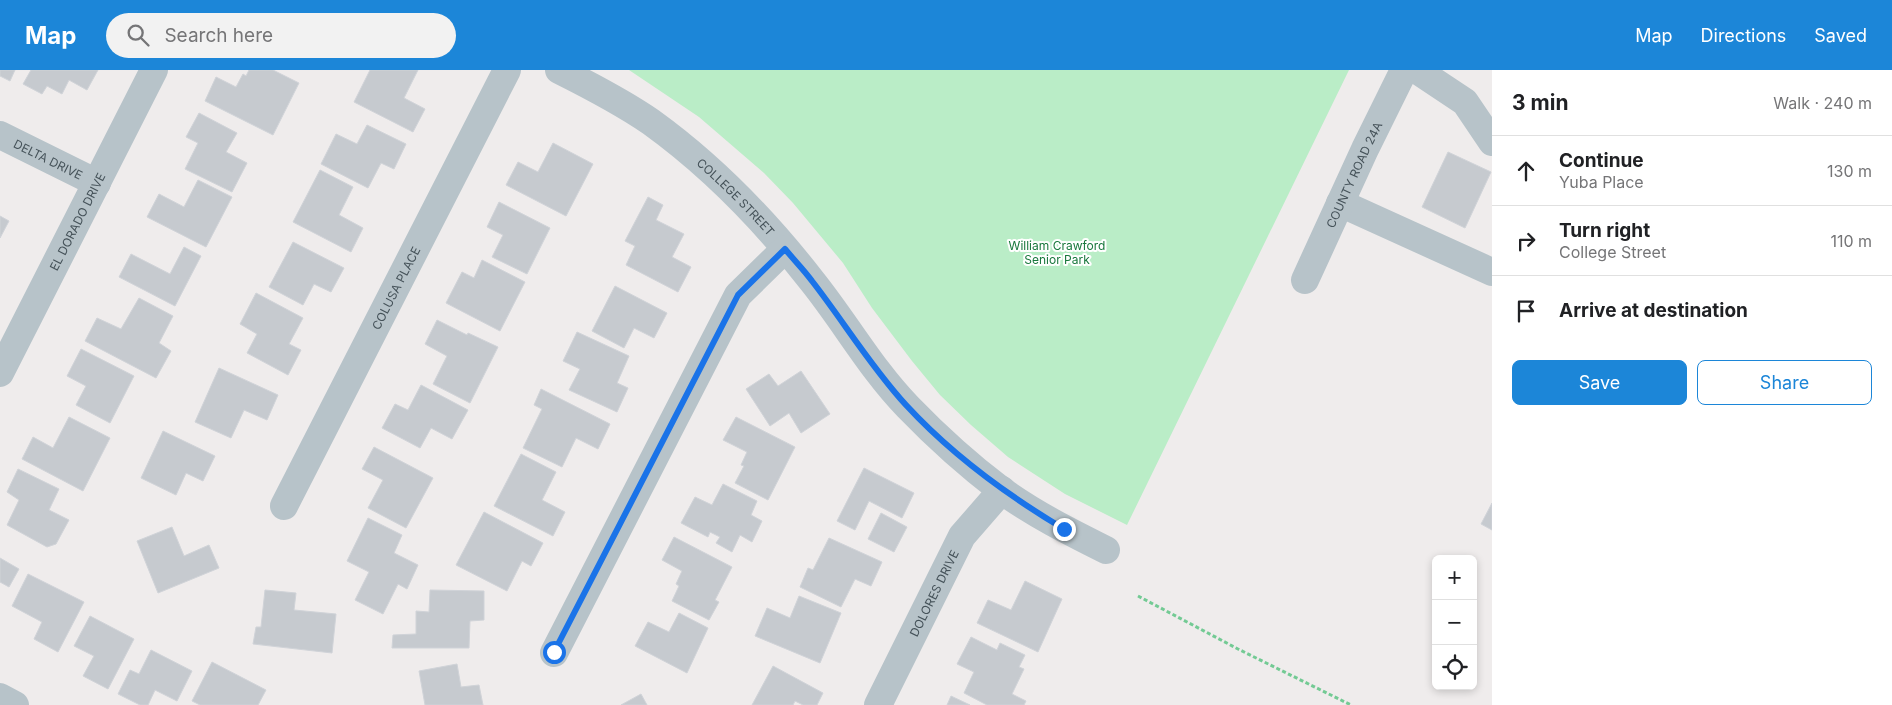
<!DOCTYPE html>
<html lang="en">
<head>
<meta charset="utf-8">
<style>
  body { margin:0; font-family:Inter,sans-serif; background:#f2f2f2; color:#202124 }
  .controls { position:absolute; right:15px; bottom:15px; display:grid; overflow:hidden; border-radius:8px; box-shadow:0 2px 8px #0003 }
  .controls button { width:45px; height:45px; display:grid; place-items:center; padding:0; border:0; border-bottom:1px solid #e0e0e0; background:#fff; color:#202124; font:25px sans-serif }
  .stop { position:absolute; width:15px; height:15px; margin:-11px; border:4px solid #1a73e8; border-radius:50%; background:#fff }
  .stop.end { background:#1a73e8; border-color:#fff; box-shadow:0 1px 5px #0008 }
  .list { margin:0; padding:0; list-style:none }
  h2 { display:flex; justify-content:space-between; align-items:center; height:65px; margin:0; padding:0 20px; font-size:21px }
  h2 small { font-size:16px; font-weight:400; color:#757577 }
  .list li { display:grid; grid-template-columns:32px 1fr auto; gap:15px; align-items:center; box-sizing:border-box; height:70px; padding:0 20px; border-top:1px solid #e0e0e0 }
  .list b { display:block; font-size:19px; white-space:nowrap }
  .list p { margin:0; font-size:16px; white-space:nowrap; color:#757577 }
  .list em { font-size:16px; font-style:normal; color:#757577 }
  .actions { display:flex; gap:10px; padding:15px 20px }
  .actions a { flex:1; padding:11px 0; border:1px solid #1c86d8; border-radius:8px; text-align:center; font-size:18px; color:#1c86d8 }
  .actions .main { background:#1c86d8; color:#fff }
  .icon { flex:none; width:28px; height:28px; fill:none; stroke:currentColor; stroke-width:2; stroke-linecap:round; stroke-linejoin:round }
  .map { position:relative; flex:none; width:1492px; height:635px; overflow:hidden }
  header { display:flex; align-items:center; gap:30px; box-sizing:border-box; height:70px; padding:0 25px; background:#1c86d8; color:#fff }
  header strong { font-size:24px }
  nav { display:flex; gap:28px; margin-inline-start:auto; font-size:18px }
  .search { width:350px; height:45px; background:#f2f2f2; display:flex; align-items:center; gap:12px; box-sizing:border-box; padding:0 18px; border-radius:28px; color:#757577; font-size:19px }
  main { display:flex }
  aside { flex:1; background:#fff }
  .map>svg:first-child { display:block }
</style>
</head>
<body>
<header>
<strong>Map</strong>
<div class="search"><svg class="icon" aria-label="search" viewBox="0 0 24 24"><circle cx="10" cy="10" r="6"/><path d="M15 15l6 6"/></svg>Search here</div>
<nav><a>Map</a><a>Directions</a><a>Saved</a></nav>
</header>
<main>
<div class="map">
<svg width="1492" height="635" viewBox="0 0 1492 635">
  <rect width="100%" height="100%" fill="#efecec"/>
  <path fill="#baedc7" d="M629 0H1349L1127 455 1065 424 1008 387 971 355 940 325 912 291 872 238 843 193 793 133 764 103 699 47Z"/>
  <path fill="#c6cacf" stroke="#d0d3d8" d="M0 0H15L10 11 0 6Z
    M31 0H98L87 20 69 10 62 24 47 16 42 24 23 14Z
    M249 0H273L299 13 273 65 205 31 216 7 236 17 243 4 246 6Z
    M370 0H418L404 28 425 39 413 62 354 32Z
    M199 43 237 63 226 82 247 93 232 122 185 99 198 73 186 67Z
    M367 55 406 74 394 99 381 93 368 118 321 94 336 64 357 74Z
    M553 73 593 94 566 146 506 115 518 92 538 102Z
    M1448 82 1491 102 1465 158 1422 137Z
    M320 100 353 117 339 145 363 158 351 182 293 152Z
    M198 110 232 127 206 177 147 147 159 124 184 137Z
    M648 127 663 135 656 150 684 164 672 187 691 197 678 222 626 195 635 176 625 171Z
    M499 132 550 158 527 204 492 187 503 165 487 157Z
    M0 146 9 151 0 168Z
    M293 172 344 198 331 222 314 214 303 235 269 217Z
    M184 177 201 186 175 236 119 207 131 184 170 204Z
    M482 190 525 212 500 261 446 233 462 202 474 208Z
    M615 216 667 243 654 268 634 258 624 278 592 261Z
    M256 223 303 248 289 274 301 280 288 305 247 283 257 264 240 254Z
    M139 228 173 246 159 273 171 281 156 308 85 271 97 248 121 259Z
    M437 250 467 265 468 263 498 277 470 333 433 314 447 286 425 274Z
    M577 262 629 286 617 313 628 318 617 342 569 320 580 299 563 291Z
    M81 279 134 306 110 353 76 335 86 316 67 306Z
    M219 298 278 325 267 350 244 340 231 368 195 352Z
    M801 301 830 344 801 363 789 343 770 356 746 319 769 304 778 316Z
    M421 315 468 340 452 369 431 358 420 378 382 358 395 334 408 340Z
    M541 319 610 354 598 379 576 368 562 397 523 378 542 339 534 335Z
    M69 347 110 368 83 421 22 389 33 367 53 378Z
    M736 347 795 377 768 430 735 413 744 396 741 395 747 382 723 370Z
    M163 361 215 386 203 411 186 403 176 425 141 408Z
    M374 377 433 408 406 458 368 438 383 410 362 399Z
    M521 384 556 402 542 430 565 442 553 466 494 436Z
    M864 398 914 423 902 448 869 431 855 460 837 451Z
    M18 399 59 419 49 440 69 450 56 474 47 477 7 455 19 430 7 422Z
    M723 414 757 431 751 445 762 451 752 472 740 465 732 482 716 473 720 467 710 462 708 467 681 453 695 427 712 435Z
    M1492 433V460L1481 454Z
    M484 442 543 473 531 496 522 491 507 521 456 495Z
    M881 443 907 457 894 482 868 469Z
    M368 448 402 465 394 483 418 495 407 519 398 514 383 544 355 530 369 502 347 491Z
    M172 457 184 486 209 475 219 498 158 523 137 471Z
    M674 467 732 497 715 530 719 532 709 550 672 531 679 516 676 514 682 501 662 490Z
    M829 468 882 492 871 516 855 509 841 537 800 517 808 498 813 500Z
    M0 488 19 499 9 517 0 512Z
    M28 504 84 532 58 582 34 569 42 552 12 536Z
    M1025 511 1062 529 1038 582 977 553 988 530 1011 540Z
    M265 520 296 523 294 540 336 544 332 583 253 574 256 557H261Z
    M430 520 484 521V550L470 551 469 578H392L393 565 416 564V541L429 542Z
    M799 526 841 543 820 593 755 566 767 538 790 548Z
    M679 543 708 558 687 603 635 576 648 552 669 562Z
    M90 546 134 569 108 619 83 606 94 586 74 576Z
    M971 567 997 580 1000 573 1025 585 1019 597 1024 599 1012 624 1026 631 1024 635H987L964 623 974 602 957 594Z
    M151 580 192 601 177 631 155 620 148 635H140L118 624 130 600 139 604Z
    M212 592 266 620 258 635H200L192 631Z
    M457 594 461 617 479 615 483 635H425L419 601Z
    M773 596 823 623 817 635H803L795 631 793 635H752Z
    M641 624 647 635H621Z
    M951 626 970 635H947Z"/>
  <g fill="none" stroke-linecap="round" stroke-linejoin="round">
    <path stroke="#73ca94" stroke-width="3" stroke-dasharray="4 2.5" stroke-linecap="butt" d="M1138 526 1238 579 1351 635"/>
    <g stroke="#b7c3c9" stroke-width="28">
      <path id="s1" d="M559 0C591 16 622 32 651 52 712 96 766 152 812 211 845 252 871 299 908 337 937 367 968 395 1001 420 1034 444 1070 462 1106 480"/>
      <path d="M1417 0 1465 32 1492 72"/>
      <path id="s2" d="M0 65 97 113"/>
      <path d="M1340 133 1492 202"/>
      <path id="s3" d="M1305 210 1365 79 1404 0"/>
      <path id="s4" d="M0 303 154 0"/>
      <path id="s5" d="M284 436 507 0"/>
      <path d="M554 583 738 225 785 179"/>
      <path d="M0 627 15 635"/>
      <path id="s6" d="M878 635 962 466 1002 420"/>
    </g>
  </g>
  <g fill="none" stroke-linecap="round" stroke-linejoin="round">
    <path stroke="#1a73e8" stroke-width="6" d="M554 582 738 225 785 179C794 190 804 200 812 211 844 252 871 297 906 335 952 385 1007 425 1064 459"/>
  </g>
  <g text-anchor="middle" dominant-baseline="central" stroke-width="4" stroke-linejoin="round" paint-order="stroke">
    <g font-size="12" fill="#455259" stroke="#fff">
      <text stroke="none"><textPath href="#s2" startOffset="54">DELTA DRIVE</textPath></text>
      <text stroke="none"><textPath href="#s3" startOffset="116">COUNTY ROAD 24A</textPath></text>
      <text stroke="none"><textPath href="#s1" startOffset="219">COLLEGE STREET</textPath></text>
      <text stroke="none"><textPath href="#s4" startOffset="170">EL DORADO DRIVE</textPath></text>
      <text stroke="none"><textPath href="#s5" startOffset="245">COLUSA PLACE</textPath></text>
      <text stroke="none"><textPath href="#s6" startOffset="125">DOLORES DRIVE</textPath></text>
    </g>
    <g font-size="12" fill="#18773c" stroke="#fff">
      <text x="1057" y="175">William Crawford<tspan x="1057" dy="14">Senior Park</tspan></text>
    </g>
  </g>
</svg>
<div class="controls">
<button>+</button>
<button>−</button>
<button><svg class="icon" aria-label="locate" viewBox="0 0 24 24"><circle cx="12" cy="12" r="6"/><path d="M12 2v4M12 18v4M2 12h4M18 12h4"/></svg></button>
</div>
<div class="stop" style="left:554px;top:582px"></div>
<div class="stop end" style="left:1064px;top:459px"></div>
</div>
<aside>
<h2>3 min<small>Walk · 240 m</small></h2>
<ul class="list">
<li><svg class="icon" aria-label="ahead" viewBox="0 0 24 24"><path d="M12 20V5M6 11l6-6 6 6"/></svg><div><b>Continue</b><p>Yuba Place</p></div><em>130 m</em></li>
<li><svg class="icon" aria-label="right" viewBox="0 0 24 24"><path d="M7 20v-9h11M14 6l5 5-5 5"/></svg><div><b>Turn right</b><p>College Street</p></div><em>110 m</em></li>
<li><svg class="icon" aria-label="arrive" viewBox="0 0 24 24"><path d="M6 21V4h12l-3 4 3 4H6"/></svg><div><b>Arrive at destination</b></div></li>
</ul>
<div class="actions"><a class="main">Save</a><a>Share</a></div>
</aside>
</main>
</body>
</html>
